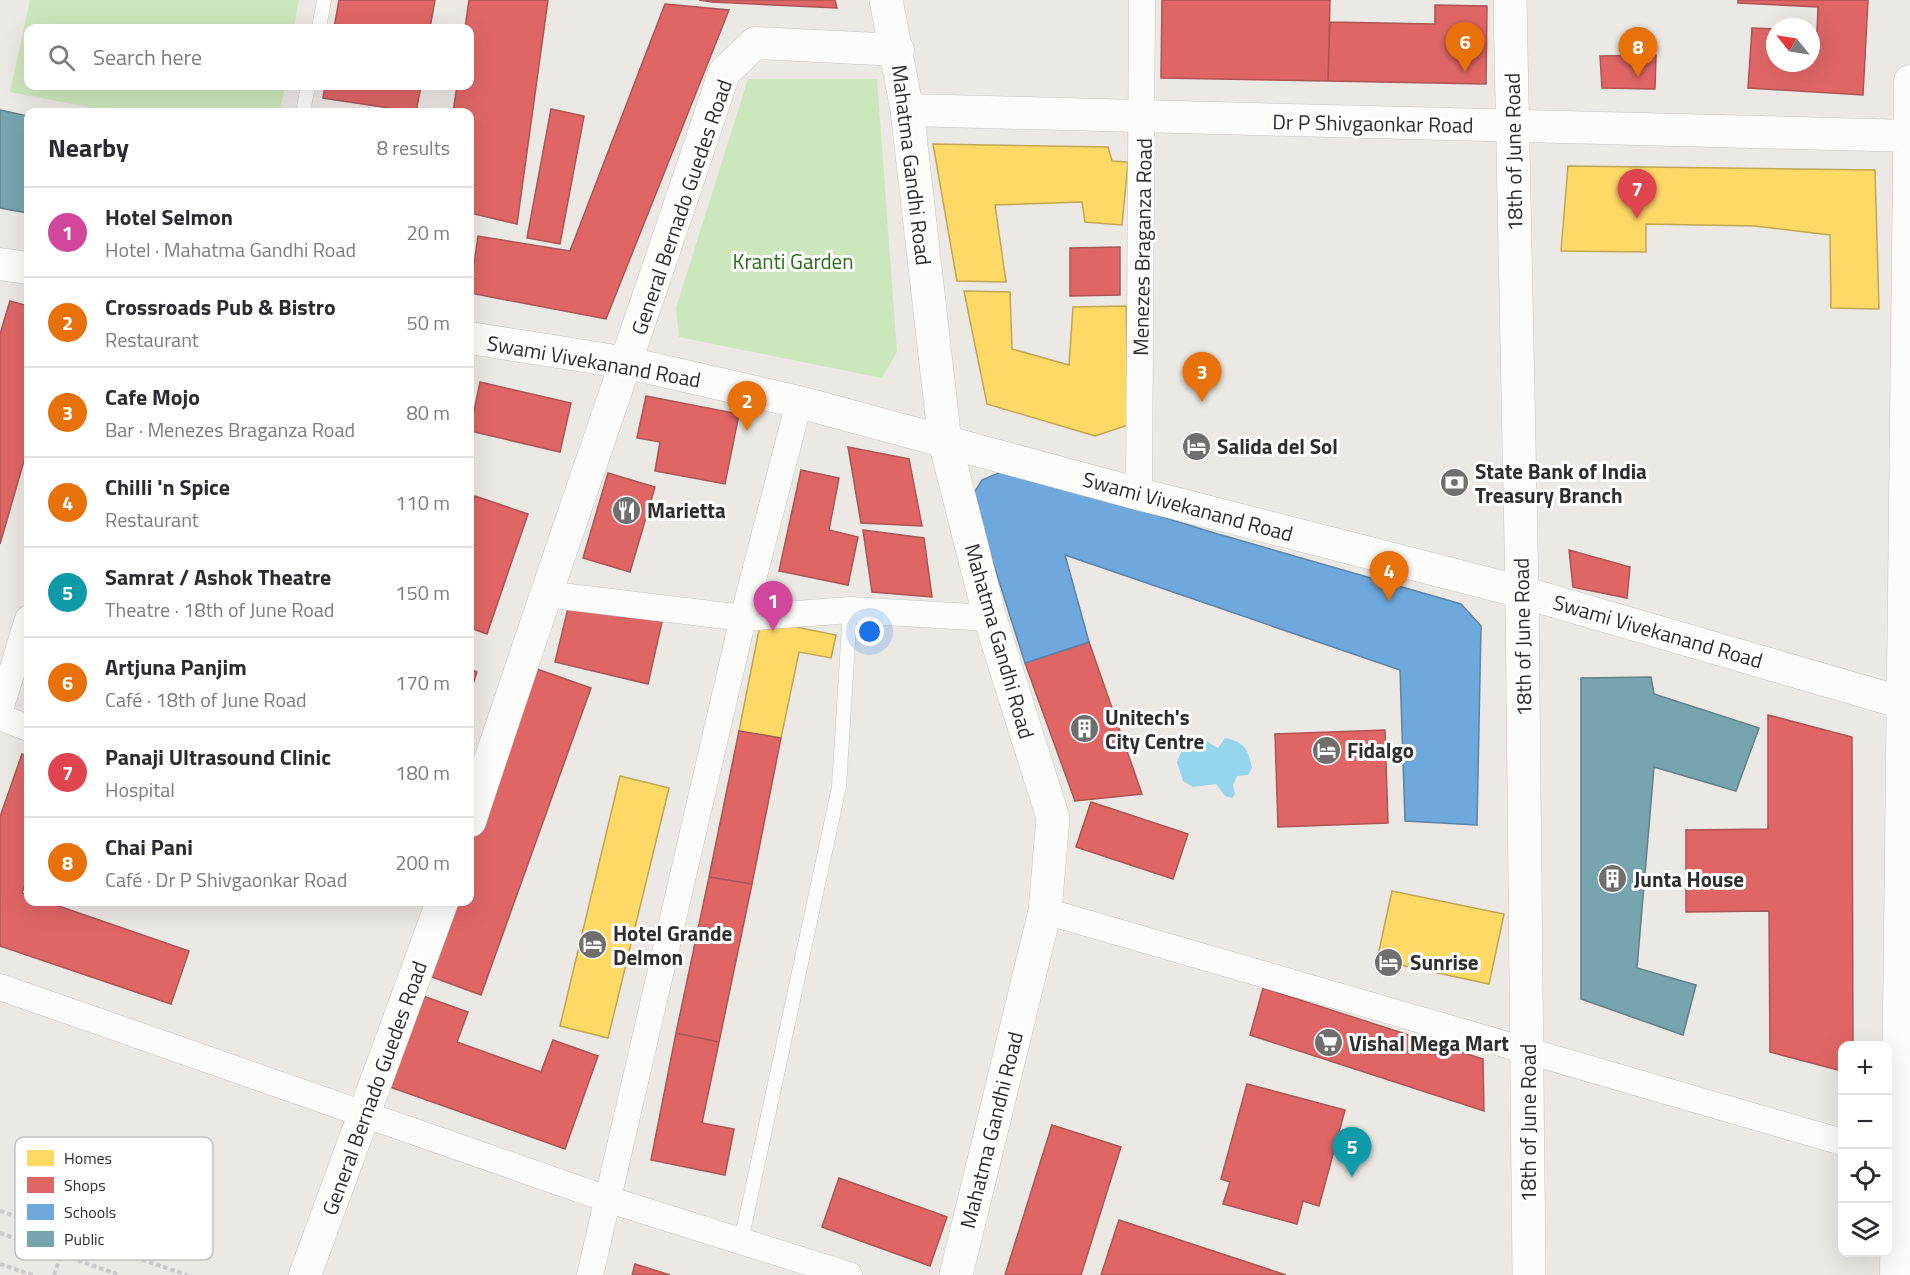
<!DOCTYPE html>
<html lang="en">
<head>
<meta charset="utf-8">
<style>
  body { margin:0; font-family:"Titillium Web",sans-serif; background:#f2f2f3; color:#2b2b33 }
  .controls { position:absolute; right:18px; bottom:18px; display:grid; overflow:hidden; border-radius:12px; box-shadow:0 6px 24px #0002 }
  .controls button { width:54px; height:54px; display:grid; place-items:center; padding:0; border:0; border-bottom:2px solid #e1e1e2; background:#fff; color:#2b2b33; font:30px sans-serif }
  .compass { position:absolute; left:1766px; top:18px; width:54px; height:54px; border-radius:50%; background:#fff; box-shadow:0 6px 24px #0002; rotate:300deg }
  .you { position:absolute; left:870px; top:632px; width:21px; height:21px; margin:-15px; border:4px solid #fff; border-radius:50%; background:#1a73e8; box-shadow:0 0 0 9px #1a73e833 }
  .badge { display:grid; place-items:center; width:39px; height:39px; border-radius:50%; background:#db2777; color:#fff; font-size:20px; font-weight:700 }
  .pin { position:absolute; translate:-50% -50px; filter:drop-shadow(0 2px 3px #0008) }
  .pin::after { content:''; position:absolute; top:32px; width:21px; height:18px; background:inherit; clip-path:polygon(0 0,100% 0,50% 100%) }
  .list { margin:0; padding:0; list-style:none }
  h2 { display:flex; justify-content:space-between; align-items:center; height:78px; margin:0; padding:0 24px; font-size:26px }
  h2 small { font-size:20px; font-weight:400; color:#7c7c81 }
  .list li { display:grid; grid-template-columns:39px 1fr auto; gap:18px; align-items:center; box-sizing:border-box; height:90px; padding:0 24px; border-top:2px solid #e1e1e2 }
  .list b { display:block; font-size:22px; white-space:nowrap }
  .list p { margin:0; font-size:20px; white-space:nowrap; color:#7c7c81 }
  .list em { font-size:20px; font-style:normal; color:#7c7c81 }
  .icon { flex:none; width:33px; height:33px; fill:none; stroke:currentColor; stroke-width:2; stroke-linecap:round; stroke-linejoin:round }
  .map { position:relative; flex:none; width:1910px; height:1275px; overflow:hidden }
  .search { position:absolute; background:#fff; box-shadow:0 6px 24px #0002; left:24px; top:24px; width:450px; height:66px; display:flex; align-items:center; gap:15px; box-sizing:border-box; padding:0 21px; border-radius:12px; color:#7c7c81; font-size:22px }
  .panel { position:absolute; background:#fff; box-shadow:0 6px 24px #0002; left:24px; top:108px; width:450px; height:798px; border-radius:12px }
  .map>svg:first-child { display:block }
</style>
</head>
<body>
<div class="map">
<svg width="1910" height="1275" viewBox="0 0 1910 1275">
  <rect width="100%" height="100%" fill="#ece8e4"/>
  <path fill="#cde7bc" d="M30 0H299L294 28H28V86H285L280 112H114L10 92Z
    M748 79H877L897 352 882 378 679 337 676 308Z"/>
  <path fill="#96d5ee" d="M1225 738C1245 742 1248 749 1252 768L1248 775 1237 776 1233 785 1235 794 1232 798 1225 796 1216 784 1193 787 1183 781 1177 762 1185 743 1203 739 1218 748Z"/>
  <path fill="#ffd966" stroke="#c0a655" stroke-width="1.5" d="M933 144 1108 147 1112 161 1128 162 1122 225 1085 222 1082 202 995 205 1006 282 957 281Z
    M1568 166 1875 170 1879 309 1831 308 1830 235 1754 226 1646 224V252L1561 251Z
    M964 291 1010 292 1012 349 1069 365 1073 307 1126 306 1128 425 1095 436 987 404Z
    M761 620 836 635 831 658 799 652 781 738 739 731Z
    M620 776 669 788 608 1038 560 1026Z
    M1392 891 1504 914 1489 984 1377 960Z"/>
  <path fill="#e06666" stroke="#ab5555" stroke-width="1.5" d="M339 0H435L430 28H334Z
    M469 0H548L517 224 470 213V112H453L457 86H470V28H465Z
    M699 0H835L837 8 712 2Z
    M1162 0H1330L1328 81 1161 78Z
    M1738 0H1868L1863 95 1748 88 1752 28 1775 29V63H1811V31L1817 32 1818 7 1738 3Z
    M665 4 729 10 606 319 470 293 478 236 570 251Z
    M1435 5 1487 6 1486 84 1328 81 1330 22 1435 24Z
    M1656 55 1655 89 1602 88 1600 56Z
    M325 86H421L416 112 323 98Z
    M551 109 584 116 560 244 527 238Z
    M1120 247V295L1070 296V248Z
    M10 301 28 306V447L0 544V334Z
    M480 382 571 403 560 452 470 431Z
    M646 396 739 414 725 484 655 471 660 442 637 438Z
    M848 447 909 459 922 526 861 523Z
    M801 470 839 478 829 530 858 537 848 585 779 571Z
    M608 473 655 487 630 572 583 558Z
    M475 496 528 514 487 634 470 628V513Z
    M863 530 924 538 932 597 872 592Z
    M1569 550 1630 567 1627 598 1573 587Z
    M570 600 662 622 648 684 555 662Z
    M1089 642 1142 794 1075 801 1025 663Z
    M534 668 591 688 481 995 424 974 450 902H470V848Z
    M470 669 477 672 470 694Z
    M1768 715 1852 737 1853 1046H1842V1071L1770 1052 1769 911 1686 912V830L1768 829Z
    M1385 730 1388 823 1278 827 1275 734Z
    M739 731 781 738 752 884 709 877Z
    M22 754 28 756V875L22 893 28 895V902H47L189 951 171 1004 0 946V817Z
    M1091 802 1188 834 1173 879 1076 847Z
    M709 877 752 884 719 1042 676 1033Z
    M1263 988 1483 1059 1484 1111 1250 1035Z
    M423 996 468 1012 457 1042 541 1072 553 1040 598 1056 565 1149 390 1087Z
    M676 1033 719 1042 702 1123 734 1129 725 1175 651 1160Z
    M1247 1084 1345 1110 1319 1206 1303 1201 1297 1224 1223 1204 1230 1182 1221 1179Z
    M1052 1125 1121 1147 1081 1275H1005Z
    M839 1178 947 1217 930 1266 822 1227Z
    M1119 1220 1286 1275H1101Z
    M635 1264 670 1275H632Z"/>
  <path fill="#6fa8dc" stroke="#5c83a8" stroke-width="1.5" d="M1008 469 1211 532 1461 604 1481 626 1477 825 1405 821 1400 670 1065 555 1089 642 1025 663 972 496 982 480Z"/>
  <path fill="#76a5af" stroke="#608188" stroke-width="1.5" d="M0 110 28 116V213L0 208Z
    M1651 677 1654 694 1759 728 1736 791 1654 767 1637 968 1696 985 1683 1035 1581 999V678Z"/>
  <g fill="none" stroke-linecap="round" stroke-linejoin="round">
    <defs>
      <path id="service" d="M319 28 324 0
        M303 112 308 86
        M741 1241 839 787 850 610"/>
      <path id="minor" d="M1139 494 1142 0
        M545 594 743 618 850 610 990 618
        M0 710 28 619
        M0 717 28 728
        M1045 911 1842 1142
        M0 987 610 1200 849 1275
        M590 1275 743 618 799 402"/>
      <path id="tertiary" d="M907 110 1910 136
        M0 264 28 268
        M470 338 628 363 799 402 1139 494 1522 592 1910 705
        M470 821C552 571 641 323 724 73L755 43 898 50
        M305 1275 442 902
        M1896 1275 1910 81"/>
      <path id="secondary" d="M886 0 907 110 945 442 990 618 1053 818 1045 911 956 1275
        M1510 0 1522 592 1529 1275"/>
    </defs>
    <use href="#service" stroke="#c5c4c5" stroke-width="15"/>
    <use href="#minor" stroke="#c5c4c5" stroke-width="27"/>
    <use href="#tertiary" stroke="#c5c4c5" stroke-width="33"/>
    <use href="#secondary" stroke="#c5c4c5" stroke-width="34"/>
    <path stroke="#c9c9c8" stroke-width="4" stroke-dasharray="4.5 3" stroke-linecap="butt" d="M0 1211 187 1275
      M0 1233 119 1275
      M0 1264 33 1275
      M54 1275 68 1235"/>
    <use href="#service" stroke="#fcfcfb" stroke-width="14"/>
    <use href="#minor" stroke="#fcfcfb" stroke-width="26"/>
    <use href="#tertiary" stroke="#fcfcfb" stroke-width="32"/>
    <use href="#secondary" stroke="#fcfcfb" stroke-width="33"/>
  </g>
  <defs>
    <symbol id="hotel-disc" viewBox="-11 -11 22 22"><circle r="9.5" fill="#706f6e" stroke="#fff"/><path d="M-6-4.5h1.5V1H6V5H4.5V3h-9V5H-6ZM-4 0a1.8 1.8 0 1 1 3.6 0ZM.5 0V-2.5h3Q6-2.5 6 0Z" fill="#fff"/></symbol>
    <symbol id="bank-disc" viewBox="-11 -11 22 22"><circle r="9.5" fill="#706f6e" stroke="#fff"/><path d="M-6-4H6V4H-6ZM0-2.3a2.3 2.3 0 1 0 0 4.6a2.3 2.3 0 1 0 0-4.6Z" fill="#fff"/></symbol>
    <symbol id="restaurant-disc" viewBox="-11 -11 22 22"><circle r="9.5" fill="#706f6e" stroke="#fff"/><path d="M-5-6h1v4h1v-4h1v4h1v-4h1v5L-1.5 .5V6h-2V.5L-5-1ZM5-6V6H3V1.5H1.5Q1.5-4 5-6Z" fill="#fff"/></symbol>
    <symbol id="building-disc" viewBox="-11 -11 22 22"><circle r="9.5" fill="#706f6e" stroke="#fff"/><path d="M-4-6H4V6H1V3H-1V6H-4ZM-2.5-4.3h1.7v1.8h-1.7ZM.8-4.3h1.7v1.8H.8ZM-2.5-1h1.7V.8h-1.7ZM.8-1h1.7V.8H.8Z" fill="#fff"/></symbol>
    <symbol id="supermarket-disc" viewBox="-11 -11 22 22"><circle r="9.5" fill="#706f6e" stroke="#fff"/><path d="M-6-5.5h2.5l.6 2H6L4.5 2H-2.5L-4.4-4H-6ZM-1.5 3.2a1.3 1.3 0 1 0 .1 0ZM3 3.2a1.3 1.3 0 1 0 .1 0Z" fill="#fff"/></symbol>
  </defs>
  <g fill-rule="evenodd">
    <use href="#hotel-disc" x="1180" y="430" width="33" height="33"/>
    <use href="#bank-disc" x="1438" y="466" width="33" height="33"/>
    <use href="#restaurant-disc" x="610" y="494" width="33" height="33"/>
    <use href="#building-disc" x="1068" y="712" width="33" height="33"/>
    <use href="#hotel-disc" x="1310" y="734" width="33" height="33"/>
    <use href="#building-disc" x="1596" y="862" width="33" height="33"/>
    <use href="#hotel-disc" x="576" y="928" width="33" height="33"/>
    <use href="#hotel-disc" x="1372" y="946" width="33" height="33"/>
    <use href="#supermarket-disc" x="1312" y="1026" width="33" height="33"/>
  </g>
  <g text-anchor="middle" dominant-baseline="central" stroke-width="6" stroke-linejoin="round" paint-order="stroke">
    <g font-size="21" fill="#2e2e2e" stroke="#fff">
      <text transform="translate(1373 123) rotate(1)">Dr P Shivgaonkar Road</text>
      <text transform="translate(1513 152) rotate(-91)">18th of June Road</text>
      <text transform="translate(912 165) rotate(83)">Mahatma Gandhi Road</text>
      <text transform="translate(681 207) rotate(-71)">General Bernado Guedes Road</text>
      <text transform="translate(1142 247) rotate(-89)">Menezes Braganza Road</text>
      <text transform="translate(594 361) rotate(10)">Swami Vivekanand Road</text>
      <text transform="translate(1188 506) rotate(15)">Swami Vivekanand Road</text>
      <text transform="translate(1658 631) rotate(16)">Swami Vivekanand Road</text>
      <text transform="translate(1522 637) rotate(-91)">18th of June Road</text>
      <text transform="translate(1000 641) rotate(74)">Mahatma Gandhi Road</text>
      <text transform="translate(374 1088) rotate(-70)">General Bernado Guedes Road</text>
      <text transform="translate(1528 1123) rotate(-90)">18th of June Road</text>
      <text transform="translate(991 1130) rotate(-76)">Mahatma Gandhi Road</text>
    </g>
    <g font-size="21" fill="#286f19" stroke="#fff">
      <text x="793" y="261">Kranti Garden</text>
    </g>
    <g font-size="21" font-weight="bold" fill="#2e2e2e" stroke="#fff" text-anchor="start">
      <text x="1217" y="446">Salida del Sol</text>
      <text x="1475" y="471">State Bank of India<tspan x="1475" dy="24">Treasury Branch</tspan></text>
      <text x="647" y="510">Marietta</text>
      <text x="1105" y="717">Unitech's<tspan x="1105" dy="24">City Centre</tspan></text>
      <text x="1347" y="750">Fidalgo</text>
      <text x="1634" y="879">Junta House</text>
      <text x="613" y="933">Hotel Grande<tspan x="613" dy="24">Delmon</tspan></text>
      <text x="1410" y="962">Sunrise</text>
      <text x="1349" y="1043">Vishal Mega Mart</text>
    </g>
  </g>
  <rect x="15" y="1137" width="198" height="123" rx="9" fill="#fff" stroke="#c0c0c0" stroke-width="1.5"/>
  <rect x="27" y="1150" width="27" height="16" fill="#ffd966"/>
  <rect x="27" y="1177" width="27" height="16" fill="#e06666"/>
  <rect x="27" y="1204" width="27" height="16" fill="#6fa8dc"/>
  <rect x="27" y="1231" width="27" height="16" fill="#76a5af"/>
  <g font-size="16" fill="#2e2e2e">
    <text x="64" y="1164">Homes</text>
    <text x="64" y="1191">Shops</text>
    <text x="64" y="1218">Schools</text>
    <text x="64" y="1245">Public</text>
  </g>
</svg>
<div class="controls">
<button>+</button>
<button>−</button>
<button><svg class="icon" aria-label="locate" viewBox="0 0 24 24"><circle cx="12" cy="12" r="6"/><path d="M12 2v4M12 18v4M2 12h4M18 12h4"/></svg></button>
<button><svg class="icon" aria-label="layers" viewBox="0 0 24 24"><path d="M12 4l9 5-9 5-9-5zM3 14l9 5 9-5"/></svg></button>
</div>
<svg class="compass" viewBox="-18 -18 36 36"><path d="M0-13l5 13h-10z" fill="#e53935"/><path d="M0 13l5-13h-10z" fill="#7c7c81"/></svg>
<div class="you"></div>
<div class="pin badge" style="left:773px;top:631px;background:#d1479c">1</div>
<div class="pin badge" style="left:747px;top:431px;background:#e8710a">2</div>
<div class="pin badge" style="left:1202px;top:402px;background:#e8710a">3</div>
<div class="pin badge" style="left:1389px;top:601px;background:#e8710a">4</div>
<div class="pin badge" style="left:1352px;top:1177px;background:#0f9aa8">5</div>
<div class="pin badge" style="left:1465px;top:72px;background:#e8710a">6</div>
<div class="pin badge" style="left:1637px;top:219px;background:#e0444e">7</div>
<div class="pin badge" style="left:1638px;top:77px;background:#e8710a">8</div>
<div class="search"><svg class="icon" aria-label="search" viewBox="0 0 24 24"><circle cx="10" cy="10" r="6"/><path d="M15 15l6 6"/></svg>Search here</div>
<section class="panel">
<h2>Nearby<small>8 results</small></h2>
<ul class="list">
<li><span class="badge" style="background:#d1479c">1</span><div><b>Hotel Selmon</b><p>Hotel · Mahatma Gandhi Road</p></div><em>20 m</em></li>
<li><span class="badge" style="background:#e8710a">2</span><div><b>Crossroads Pub &amp; Bistro</b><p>Restaurant</p></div><em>50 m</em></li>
<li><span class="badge" style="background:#e8710a">3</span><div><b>Cafe Mojo</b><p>Bar · Menezes Braganza Road</p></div><em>80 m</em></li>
<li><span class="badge" style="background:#e8710a">4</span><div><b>Chilli 'n Spice</b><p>Restaurant</p></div><em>110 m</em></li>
<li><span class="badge" style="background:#0f9aa8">5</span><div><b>Samrat / Ashok Theatre</b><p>Theatre · 18th of June Road</p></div><em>150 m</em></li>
<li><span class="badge" style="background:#e8710a">6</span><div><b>Artjuna Panjim</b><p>Café · 18th of June Road</p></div><em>170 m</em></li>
<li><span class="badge" style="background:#e0444e">7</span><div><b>Panaji Ultrasound Clinic</b><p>Hospital</p></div><em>180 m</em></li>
<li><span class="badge" style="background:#e8710a">8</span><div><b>Chai Pani</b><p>Café · Dr P Shivgaonkar Road</p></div><em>200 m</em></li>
</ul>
</section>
</div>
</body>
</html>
